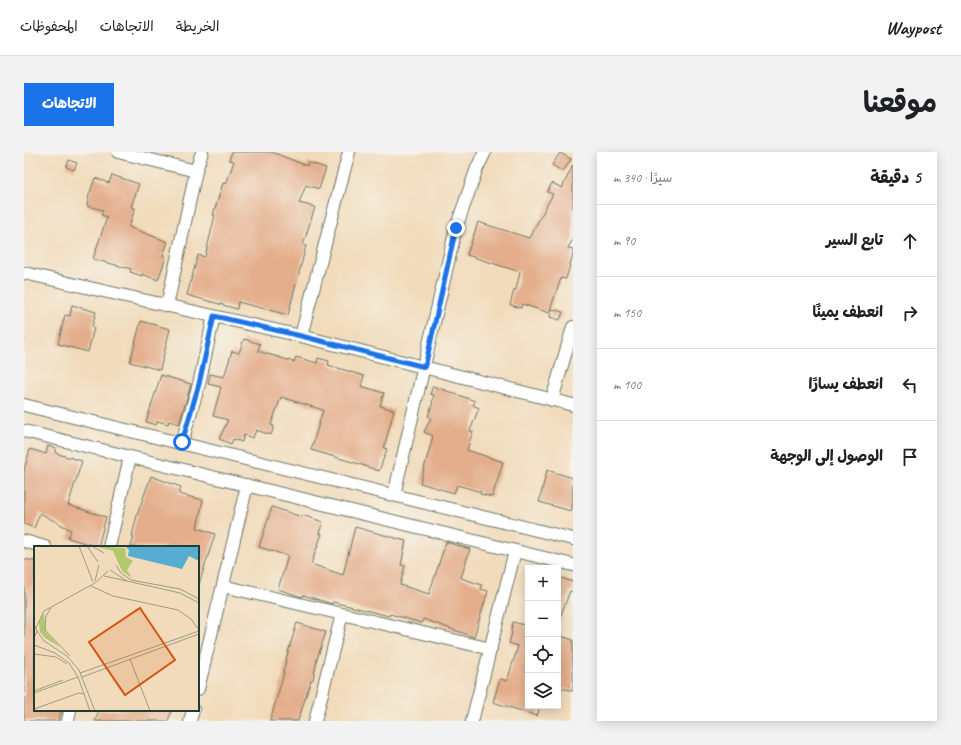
<!DOCTYPE html>
<html lang="ar">
<head>
<meta charset="utf-8">
<style>
  body { margin:0; font-family:Caveat,"Playpen Sans Arabic",sans-serif; background:#f2f2f2; color:#202124; direction:rtl }
  .controls { position:absolute; right:12px; bottom:12px; display:grid; overflow:hidden; border-radius:0px; box-shadow:0 2px 10px #0003 }
  .controls button { width:36px; height:36px; display:grid; place-items:center; padding:0; border:0; border-bottom:1px solid #e0e0e0; background:#fff; color:#202124; font:20px sans-serif }
  .stop { position:absolute; width:12px; height:12px; margin:-9px; border:3px solid #1a73e8; border-radius:50%; background:#fff }
  .stop.end { background:#1a73e8; border-color:#fff; box-shadow:0 1px 4px #0008 }
  .list { margin:0; padding:0; list-style:none }
  h2 { display:flex; justify-content:space-between; align-items:center; height:52px; margin:0; padding:0 16px; font-size:17px }
  h2 small { font-size:13px; font-weight:400; color:#757577 }
  .list li { display:grid; grid-template-columns:26px 1fr auto; gap:12px; align-items:center; box-sizing:border-box; height:72px; padding:0 16px; border-top:1px solid #e0e0e0 }
  .list b { display:block; font-size:15px; white-space:nowrap }
  .list em { font-size:13px; font-style:normal; color:#757577 }
  .icon { flex:none; width:22px; height:22px; fill:none; stroke:currentColor; stroke-width:2; stroke-linecap:round; stroke-linejoin:round }
  .map { position:relative; flex:none; width:549px; height:569px; overflow:hidden; direction:ltr; border-radius:0px }
  header { display:flex; align-items:center; gap:24px; box-sizing:border-box; height:56px; padding:0 20px; background:#fff; border-bottom:1px solid #e0e0e0 }
  header strong { font-size:19px }
  nav { display:flex; gap:22px; margin-inline-start:auto; font-size:14px }
  .intro { display:flex; align-items:center; justify-content:space-between; box-sizing:border-box; height:96px; padding:0 24px }
  h1 { margin:0; font-size:28px }
  .button { padding:10px 18px; border-radius:0px; background:#1a73e8; color:#fff; font-size:14px; font-weight:700 }
  main { display:flex; gap:24px; padding:0 24px }
  aside { flex:1; background:#fff; border-radius:0px; box-shadow:0 2px 10px #0003 }
  .map>svg:first-child { display:block }
</style>
</head>
<body>
<header>
<strong>Waypost</strong>
<nav><a>الخريطة</a><a>الاتجاهات</a><a>المحفوظات</a></nav>
</header>
<div class="intro"><h1>موقعنا</h1><a class="button">الاتجاهات</a></div>
<main>
<aside>
<h2>5 دقيقة<small>سيرًا · 340 m</small></h2>
<ul class="list">
<li><svg class="icon" aria-label="ahead" viewBox="0 0 24 24"><path d="M12 20V5M6 11l6-6 6 6"/></svg><div><b>تابع السير</b></div><em>90 m</em></li>
<li><svg class="icon" aria-label="right" viewBox="0 0 24 24"><path d="M7 20v-9h11M14 6l5 5-5 5"/></svg><div><b>انعطف يمينًا</b></div><em>150 m</em></li>
<li><svg class="icon" aria-label="left" viewBox="0 0 24 24"><path d="M17 20v-9H6M10 6l-5 5 5 5"/></svg><div><b>انعطف يسارًا</b></div><em>100 m</em></li>
<li><svg class="icon" aria-label="arrive" viewBox="0 0 24 24"><path d="M6 21V4h12l-3 4 3 4H6"/></svg><div><b>الوصول إلى الوجهة</b></div></li>
</ul>
</aside>
<div class="map">
<svg width="549" height="569" viewBox="0 0 549 569">
  <rect width="100%" height="100%" fill="#f7f3e8"/>
  <filter id="ink" filterUnits="userSpaceOnUse"><feTurbulence type="fractalNoise" baseFrequency=".025" numOctaves="2"/><feDisplacementMap in="SourceGraphic" scale="8" xChannelSelector="R" yChannelSelector="G"/><feConvolveMatrix kernelMatrix="1 2 1 2 8 2 1 2 1" color-interpolation-filters="sRGB"/></filter>
  <filter id="wash" filterUnits="userSpaceOnUse"><feTurbulence type="fractalNoise" baseFrequency=".012" numOctaves="4" result="noise"/><feDisplacementMap in="SourceGraphic" scale="16" xChannelSelector="R" yChannelSelector="G"/><feGaussianBlur stdDeviation="0.9" result="paint"/><feColorMatrix in="noise" values="0 0 0 0 0 0 0 0 0 0 0 0 0 0 0 0 0 1.4 0 .05"/><feComposite in="paint" operator="in"/></filter>
  <g filter="url(#wash)">
    <rect width="100%" height="100%" fill="#f1dbbb"/>
    <g id="blocks">
      <path fill="#e4ae8c" d="M208 0H248L283 14 284 10 302 16 295 37 282 33 275 51 291 55 279 93 282 94 264 163 214 150 213 157 163 143 174 103 181 105 191 63H189L199 31 202 32 210 9 205 8Z
        M536 1 547 7 539 20 528 13Z
        M45 8 53 11 50 18 42 15Z
        M549 13V87L544 96 549 97V102L542 127 537 126 525 161 498 152 497 156 486 153 490 138H492L496 120 443 103 454 70 505 86 529 42 523 40 528 31 538 36Z
        M88 23 115 32 107 55 111 56 105 75 144 90 139 104 142 105 134 128 118 122V124L106 120 107 117 69 107 83 65 77 63 79 58 63 54 65 43 71 26 85 31Z
        M48 153 72 160 68 175 70 176 64 200 34 192 41 163 46 164Z
        M528 157 539 160 536 168 526 165Z
        M117 169 146 177 136 218 106 210Z
        M220 187 236 192 234 199 270 210 272 205 293 211 294 206 305 209 304 213 340 224 337 234 360 241 356 254 370 258 360 296 363 297 355 319 335 312 287 298 299 258 257 245 247 273 250 274 247 283 232 278 229 286 220 283 218 290 209 287 207 292 195 287 204 268 189 264 197 235 184 232 186 222 200 225 208 199 215 201Z
        M137 223 167 232 155 272 145 269 144 272 134 269 132 273 122 270Z
        M409 234 451 249 449 253 455 256 446 279H449L443 298 479 310 468 345 456 342 457 340 433 333 430 341 396 331 409 284 400 280 407 266 404 264 409 250H408L410 243 406 242Z
        M24 294 32 296 31 301 58 309 44 353 82 365 74 395 44 386 47 378 16 361 10 376 0 372V318L6 297 22 302Z
        M523 318 549 326V351L547 359 515 350Z
        M127 324 157 335 155 342 179 348 173 376 191 382 175 432H174V395H107L110 385 108 384 113 363Z
        M248 355 278 365V363L299 370 295 381 298 382 287 412 319 423 331 375 382 389 377 413 381 414 376 433 405 442 422 390 446 397 437 426 458 433 457 437 464 439 450 485 399 467 398 471 366 462 365 464 309 450 308 452 279 443 278 445 254 437 264 404 235 395Z
        M0 407 11 409V558H38L34 569H0Z
        M534 425 549 430V440L546 439 535 468H534Z
        M489 470 504 474V554H516L513 564 469 550 476 527 483 529 494 494 485 491 488 481 487 480Z
        M273 471 302 480 293 507 289 528H287L274 569H246L260 521H259L264 500Z
        M534 483 549 488V539L534 535Z
        M75 558H148L144 569H71Z"/>
    </g>
  </g>
  <g filter="url(#ink)">
    <use href="#blocks" fill-opacity="0" stroke="#687463" stroke-width="1"/>
    <g fill="none" stroke-linecap="round" stroke-linejoin="round">
      <defs>
        <path id="minor" d="M94 0 172 19
          M0 121 277 184 549 253
          M143 154 172 19 178 0
          M277 184 325 0
          M528 248 549 175
          M0 253 549 387
          M0 279 549 413
          M158 290 175 232 190 164
          M370 343 432 76 453 16 461 0
          M0 389 21 395
          M85 395 106 305
          M199 434 467 497
          M174 537 223 333
          M44 569 46 558
          M166 569 169 558
          M291 569 318 462
          M448 569 491 399"/>
      </defs>
      <use href="#minor" stroke="#687463" stroke-width="14"/>
      <use href="#minor" stroke="#fff" stroke-width="12"/>
    </g>
  </g>
  <g fill="none" stroke-linecap="round" stroke-linejoin="round" filter="url(#ink)">
    <path stroke="#1a73e8" stroke-width="5" d="M158 290 175 232 190 164 277 184 401 215 432 76"/>
  </g>
  <g transform="translate(10 394)">
    <rect width="165" height="165" fill="#f1dbbb"/>
    <path d="M61 0 91 2 92 11 99 15 93 24 98 32 88 25 79 5ZM10 67 12 86 26 101 11 92 6 86 5 76Z" fill="#b2c86c"/>
    <path d="M91 0H165V15L155 10 148 23 94 10 95 4Z" fill="#55add2"/>
    <path fill="none" stroke="#9d9c85" stroke-width="1" d="M45 0 59 36M53 0 64 16M58 0 70 7M82 19 87 27 97 34 146 43 165 53M76 24 93 35 146 47 165 57M70 30 93 35M61 35 65 19M57 40 79 50 144 64 157 73 165 84M17 62 12 70 11 84 36 110M0 78 3 85 0 92M2 82 10 65 61 37 74 25M3 85 10 95 33 110 45 124 61 165M0 99 21 107 35 117 44 131 56 165M0 108 22 111 33 118M96 113 116 165M46 127 165 85M48 131 165 88M0 145 29 134M0 147 44 131M0 163 45 147 50 148"/>
    <path fill="#d45610" fill-opacity="0.15" stroke="#d45610" stroke-width="2" d="M106 62 141 114 91 149 55 96Z"/>
    <rect width="165" height="165" fill="none" stroke="#1f3d34" stroke-width="2"/>
  </g>
</svg>
<div class="controls">
<button>+</button>
<button>−</button>
<button><svg class="icon" aria-label="locate" viewBox="0 0 24 24"><circle cx="12" cy="12" r="6"/><path d="M12 2v4M12 18v4M2 12h4M18 12h4"/></svg></button>
<button><svg class="icon" aria-label="layers" viewBox="0 0 24 24"><path d="M12 4l9 5-9 5-9-5zM3 14l9 5 9-5"/></svg></button>
</div>
<div class="stop" style="left:158px;top:290px"></div>
<div class="stop end" style="left:432px;top:76px"></div>
</div>
</main>
</body>
</html>
